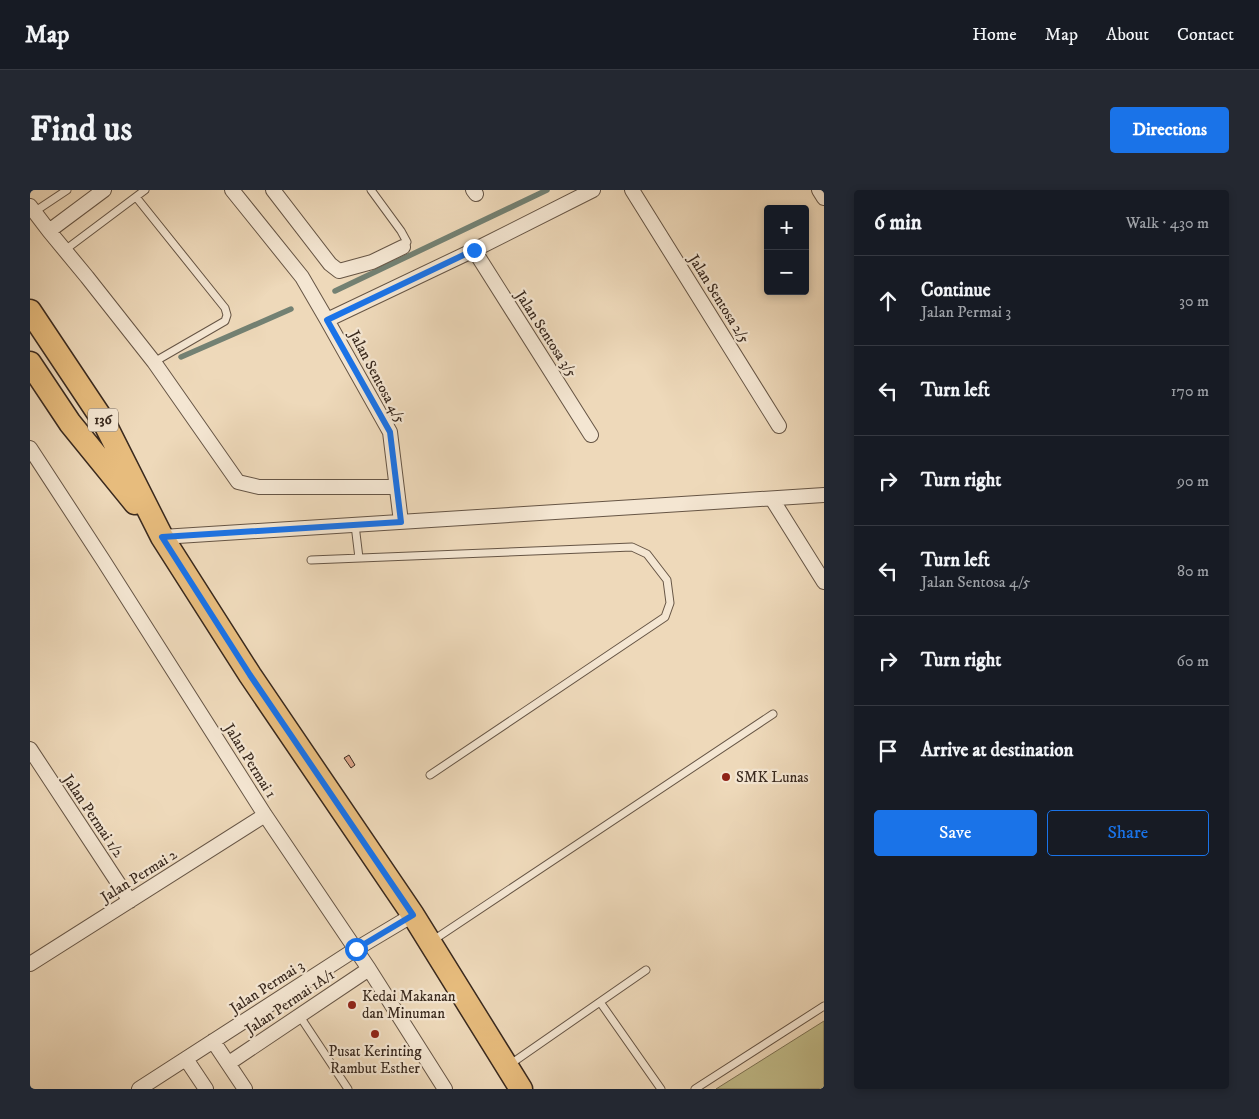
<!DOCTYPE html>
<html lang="en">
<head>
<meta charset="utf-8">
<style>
  body { margin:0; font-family:"IM FELL DW Pica",serif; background:#242831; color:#f1f3f6 }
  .controls { position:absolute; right:15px; top:15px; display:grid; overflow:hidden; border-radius:5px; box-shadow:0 2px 8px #0003 }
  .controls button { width:45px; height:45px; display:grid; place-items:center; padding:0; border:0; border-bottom:1px solid #363941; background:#171b24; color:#f1f3f6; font:25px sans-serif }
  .stop { position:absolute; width:15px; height:15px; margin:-11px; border:4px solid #1a73e8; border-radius:50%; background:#fff }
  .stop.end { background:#1a73e8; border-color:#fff; box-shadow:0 1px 5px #0008 }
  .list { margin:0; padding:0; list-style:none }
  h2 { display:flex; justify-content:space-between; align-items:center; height:65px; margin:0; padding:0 20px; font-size:21px }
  h2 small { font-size:16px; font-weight:400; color:#9ea1a6 }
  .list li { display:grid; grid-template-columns:32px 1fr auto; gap:15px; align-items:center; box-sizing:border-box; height:90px; padding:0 20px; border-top:1px solid #363941 }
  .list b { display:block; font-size:19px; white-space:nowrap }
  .list p { margin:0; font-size:16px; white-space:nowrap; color:#9ea1a6 }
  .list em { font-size:16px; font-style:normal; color:#9ea1a6 }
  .actions { display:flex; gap:10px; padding:15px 20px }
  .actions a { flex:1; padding:11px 0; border:1px solid #1a73e8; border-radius:5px; text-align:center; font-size:18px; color:#1a73e8 }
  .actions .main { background:#1a73e8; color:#fff }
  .icon { flex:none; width:28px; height:28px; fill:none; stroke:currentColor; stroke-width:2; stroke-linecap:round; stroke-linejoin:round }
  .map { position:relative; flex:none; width:794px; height:899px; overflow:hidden; border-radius:5px }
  header { display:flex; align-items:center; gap:30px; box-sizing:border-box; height:70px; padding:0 25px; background:#171b24; border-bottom:1px solid #363941 }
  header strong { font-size:24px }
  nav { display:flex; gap:28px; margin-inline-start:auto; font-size:18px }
  .intro { display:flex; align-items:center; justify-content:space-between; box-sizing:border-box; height:120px; padding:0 30px }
  h1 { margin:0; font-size:35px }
  .button { padding:12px 22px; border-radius:5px; background:#1a73e8; color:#fff; font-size:18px; font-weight:700 }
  main { display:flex; gap:30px; padding:0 30px }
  aside { flex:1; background:#171b24; border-radius:5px; box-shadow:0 2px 8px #0003 }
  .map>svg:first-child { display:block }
</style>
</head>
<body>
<header>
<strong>Map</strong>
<nav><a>Home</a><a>Map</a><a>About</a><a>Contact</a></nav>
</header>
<div class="intro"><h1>Find us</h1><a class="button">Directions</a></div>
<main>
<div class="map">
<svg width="794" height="899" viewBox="0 0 794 899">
  <rect width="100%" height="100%" fill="#eed9ba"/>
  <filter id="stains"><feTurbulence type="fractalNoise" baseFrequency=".004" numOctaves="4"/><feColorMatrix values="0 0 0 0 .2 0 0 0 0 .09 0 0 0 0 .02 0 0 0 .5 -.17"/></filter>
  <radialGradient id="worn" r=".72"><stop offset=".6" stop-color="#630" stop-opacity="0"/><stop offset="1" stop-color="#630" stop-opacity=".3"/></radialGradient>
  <path fill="#c1bc8a" stroke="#7d7254" d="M794 831V899H686Z"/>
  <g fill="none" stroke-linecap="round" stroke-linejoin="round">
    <path stroke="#738173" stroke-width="5.5" d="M305 101 517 0
      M151 167 261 119"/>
  </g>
  <path fill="#dca488" stroke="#39291e" d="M319 565 325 575 321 578 314 568Z"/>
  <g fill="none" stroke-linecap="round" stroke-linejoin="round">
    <defs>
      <path id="lane" d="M341 0 371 41 377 52 373 57
        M106 7 195 118 197 125 195 131 124 172
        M4 22 37 0
        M35 60 115 0
        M325 335 329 368
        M281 370 602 357 617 364 637 390 640 413 635 427 400 585
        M402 751 743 524
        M570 812 631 899
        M269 825 318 899
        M479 875 616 780
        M665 899 794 816"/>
      <path id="street" d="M202 0 272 87 297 130 360 242 371 332
        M243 0 300 74 309 81 342 72 373 57
        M443 0 446 4
        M602 0 749 236
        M789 0 794 8
        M0 16 19 41 57 87 124 172 208 292 229 297H366
        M19 41 74 0
        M444 60 561 245
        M297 130 444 60 563 0
        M0 258 73 370 235 625 339 779 415 899
        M742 309 794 392
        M132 347 794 305
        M0 559 100 711
        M0 774 235 625
        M183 851 215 899
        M156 869 176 899
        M199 873 339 779
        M109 899 326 759 383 725"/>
      <path id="primary" d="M0 121 74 232 132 347 220 485 383 725 491 899
        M0 173 40 233 105 313"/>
    </defs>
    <use href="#lane" stroke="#665545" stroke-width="9"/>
    <use href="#street" stroke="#665545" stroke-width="16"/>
    <use href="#primary" stroke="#39291e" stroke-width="25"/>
    <use href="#lane" stroke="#f4e6d2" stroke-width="7"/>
    <use href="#street" stroke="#f4e6d2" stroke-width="14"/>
    <use href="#primary" stroke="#e7bc7d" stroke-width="22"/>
  </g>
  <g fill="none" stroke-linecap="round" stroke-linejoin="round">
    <path stroke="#1a73e8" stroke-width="6" d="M326 759 383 725 220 485 132 347 371 332 360 242 297 130 444 60"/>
  </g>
  <g fill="#8f2418" stroke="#f4e6d2" stroke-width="2">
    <circle cx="696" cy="587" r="5"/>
    <circle cx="322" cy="815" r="5"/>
    <circle cx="345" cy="844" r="5"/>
  </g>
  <g text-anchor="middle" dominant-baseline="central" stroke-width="4.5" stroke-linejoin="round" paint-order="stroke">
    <rect fill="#f4e6d2" stroke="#716254" stroke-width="1" x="58" y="218.5" width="30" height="23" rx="4"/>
    <g font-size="14" font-weight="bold" fill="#39291e">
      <text x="73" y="230">136</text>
    </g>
    <g font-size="15" fill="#39291e" stroke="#f4e6d2">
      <text transform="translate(689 109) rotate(58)">Jalan Sentosa 2/5</text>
      <text transform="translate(516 144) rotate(57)">Jalan Sentosa 3/5</text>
      <text transform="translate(347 187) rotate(62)">Jalan Sentosa 4/5</text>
      <text transform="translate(220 571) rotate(58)">Jalan Permai 1</text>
      <text transform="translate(63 626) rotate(56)">Jalan Permai 1/2</text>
      <text transform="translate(109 686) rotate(-32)">Jalan Permai 2</text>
      <text transform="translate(237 797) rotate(-33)">Jalan Permai 3</text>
      <text transform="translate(260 812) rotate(-34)">Jalan Permai 1A/1</text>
    </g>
    <g font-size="15" fill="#39291e" stroke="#f4e6d2" text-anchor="start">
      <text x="706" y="587">SMK Lunas</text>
      <text x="332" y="806">Kedai Makanan<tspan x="332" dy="17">dan Minuman</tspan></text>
      <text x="345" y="861" text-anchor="middle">Pusat Kerinting<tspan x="345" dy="17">Rambut Esther</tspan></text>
    </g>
  </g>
  <rect width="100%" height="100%" filter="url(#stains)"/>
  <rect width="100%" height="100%" fill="url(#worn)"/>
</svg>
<div class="controls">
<button>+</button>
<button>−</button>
</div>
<div class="stop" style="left:326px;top:759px"></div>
<div class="stop end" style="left:444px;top:60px"></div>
</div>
<aside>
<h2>6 min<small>Walk · 430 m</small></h2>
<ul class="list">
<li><svg class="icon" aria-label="ahead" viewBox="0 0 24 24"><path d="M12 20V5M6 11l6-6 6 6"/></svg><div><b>Continue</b><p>Jalan Permai 3</p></div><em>30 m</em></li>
<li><svg class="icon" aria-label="left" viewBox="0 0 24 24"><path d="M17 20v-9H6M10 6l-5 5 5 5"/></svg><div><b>Turn left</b></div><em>170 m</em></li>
<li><svg class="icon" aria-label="right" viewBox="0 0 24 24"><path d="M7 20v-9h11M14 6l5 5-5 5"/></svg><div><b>Turn right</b></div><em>90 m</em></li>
<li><svg class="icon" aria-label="left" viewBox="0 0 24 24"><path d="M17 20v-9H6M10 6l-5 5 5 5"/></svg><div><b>Turn left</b><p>Jalan Sentosa 4/5</p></div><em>80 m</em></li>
<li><svg class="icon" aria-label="right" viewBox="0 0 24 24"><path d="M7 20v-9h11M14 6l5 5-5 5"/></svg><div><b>Turn right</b></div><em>60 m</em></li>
<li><svg class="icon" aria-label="arrive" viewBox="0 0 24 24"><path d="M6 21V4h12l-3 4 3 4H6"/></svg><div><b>Arrive at destination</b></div></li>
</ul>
<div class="actions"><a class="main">Save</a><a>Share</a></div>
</aside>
</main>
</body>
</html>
